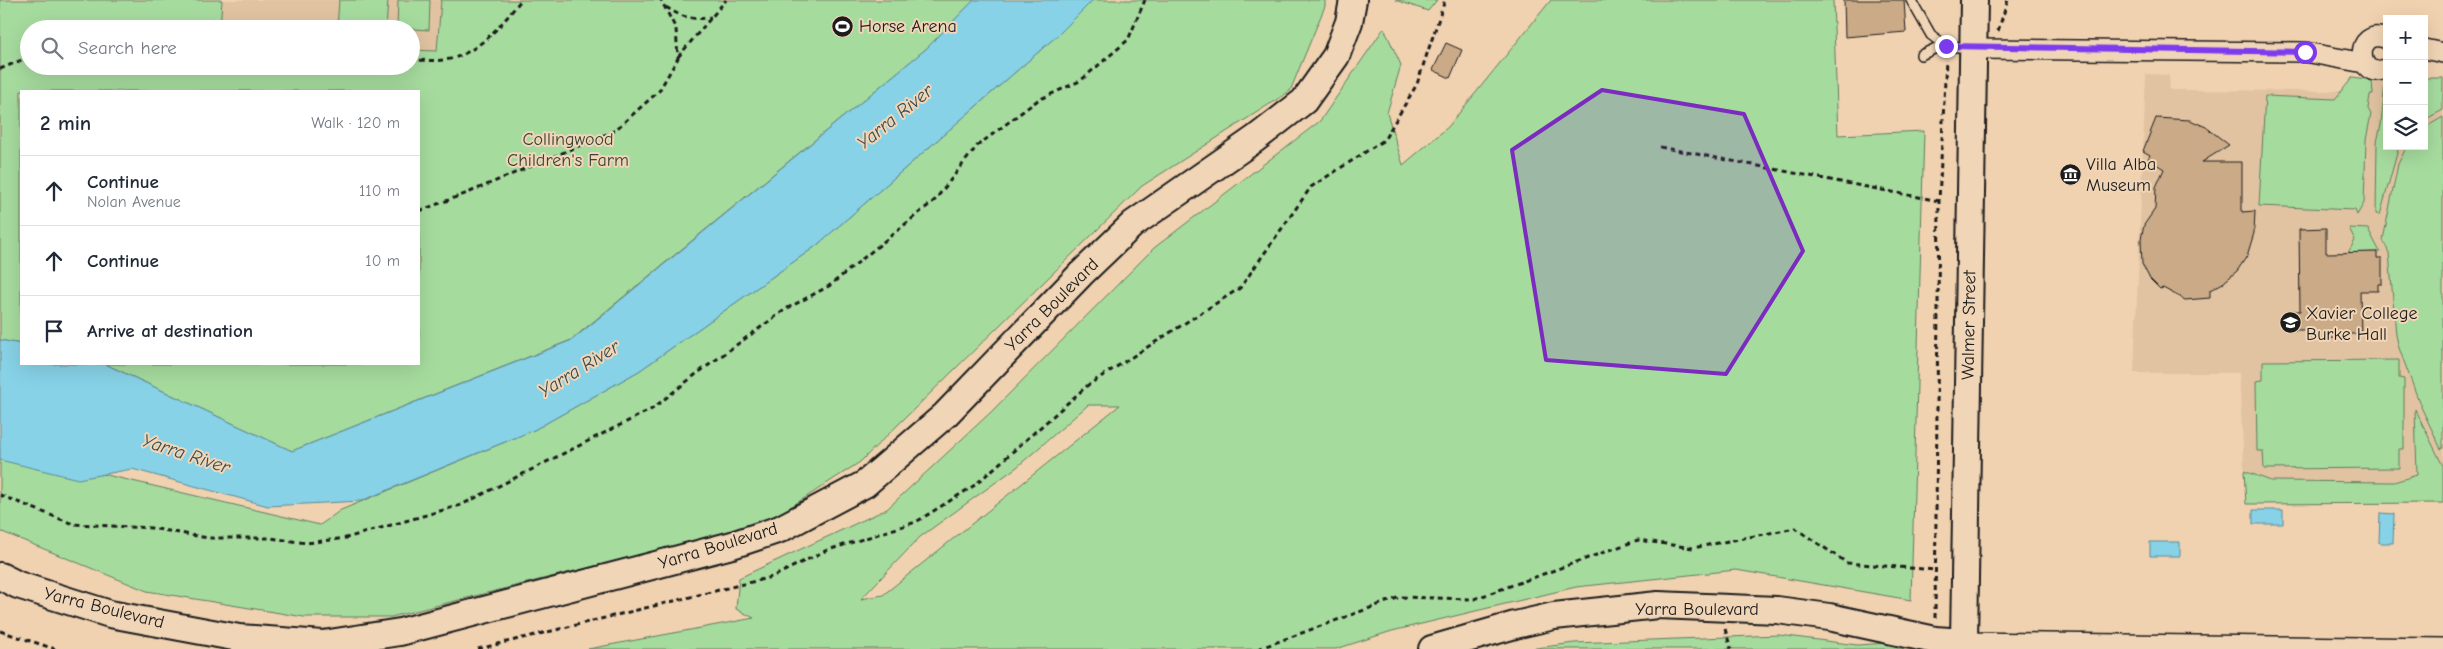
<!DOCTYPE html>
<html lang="en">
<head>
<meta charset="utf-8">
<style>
  body { margin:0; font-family:"Comic Neue",sans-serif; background:#f6f6f7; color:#1f2937 }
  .controls { position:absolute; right:15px; top:15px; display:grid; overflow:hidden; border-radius:0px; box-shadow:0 5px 20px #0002 }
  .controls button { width:45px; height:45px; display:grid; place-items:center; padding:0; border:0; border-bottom:1px solid #e0e1e3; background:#fff; color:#1f2937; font:25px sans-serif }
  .stop { position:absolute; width:15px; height:15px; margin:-11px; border:4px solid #7c3aed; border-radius:50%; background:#fff }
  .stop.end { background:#7c3aed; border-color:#fff; box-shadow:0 1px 5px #0008 }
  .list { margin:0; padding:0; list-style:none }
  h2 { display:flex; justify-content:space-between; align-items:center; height:65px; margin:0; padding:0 20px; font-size:21px }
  h2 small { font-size:16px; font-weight:400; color:#747a83 }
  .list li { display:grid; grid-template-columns:32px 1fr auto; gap:15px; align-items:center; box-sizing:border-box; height:70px; padding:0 20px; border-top:1px solid #e0e1e3 }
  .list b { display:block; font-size:19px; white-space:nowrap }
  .list p { margin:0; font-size:16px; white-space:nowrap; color:#747a83 }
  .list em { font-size:16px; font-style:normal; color:#747a83 }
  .icon { flex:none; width:28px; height:28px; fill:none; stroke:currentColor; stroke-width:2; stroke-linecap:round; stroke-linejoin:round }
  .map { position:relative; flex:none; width:2443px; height:649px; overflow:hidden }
  .search { position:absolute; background:#fff; box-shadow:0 5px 20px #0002; left:20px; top:20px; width:400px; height:55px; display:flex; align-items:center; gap:12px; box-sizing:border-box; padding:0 18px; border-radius:28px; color:#747a83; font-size:19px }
  .panel { position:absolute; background:#fff; box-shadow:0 5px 20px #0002; left:20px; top:90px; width:400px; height:275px; border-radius:0px }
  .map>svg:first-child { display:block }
</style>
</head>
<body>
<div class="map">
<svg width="2443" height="649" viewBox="0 0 2443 649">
  <rect width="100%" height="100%" fill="#f0d2b1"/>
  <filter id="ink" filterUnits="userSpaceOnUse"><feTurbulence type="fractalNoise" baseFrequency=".02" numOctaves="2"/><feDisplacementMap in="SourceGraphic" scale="10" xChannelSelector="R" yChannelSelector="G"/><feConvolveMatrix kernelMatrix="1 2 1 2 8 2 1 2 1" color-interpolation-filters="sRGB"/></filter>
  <g filter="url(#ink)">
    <path fill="#e1c3a1" d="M222 0H441L437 52 411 50V29H220Z
      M2146 74 2169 75 2170 90 2342 91 2353 77H2387V146H2424V78H2443V504H2246L2239 373H2134Z"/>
    <path fill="#a6db9e" stroke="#617c5d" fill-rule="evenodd" d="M0 0H222L220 29H29V66H411V50L437 51 441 0H974L927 48 571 340 292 451 105 364H419V91H21V344L0 340Z
      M339 0H388L386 29H337Z
      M398 0H430L429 30 397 28Z
      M1093 0H1325V6L1290 91 1142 186 860 462 766 523 391 617H304L147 591 0 531V450L320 525 341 510 534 430 639 371 816 246 1059 34Z
      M1395 0H1437L1428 11Z
      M1551 0H1833L1838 135 1924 131 1911 600 1736 570 1576 587 1392 631 1336 649H588L754 618 736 609 739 578 887 509 991 412 1154 248 1320 121 1384 28 1401 65 1387 113 1403 165 1448 127ZM1088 405H1120L883 595 861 599 920 537 1017 467Z
      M2353 77 2372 80 2373 95H2370L2368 109 2371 114 2366 140 2364 203 2357 215 2355 210 2259 206 2265 96 2335 99Z
      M2424 78H2443V110L2424 120Z
      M2387 80V146H2399L2380 215 2376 214 2377 142 2381 125 2385 81Z
      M2443 117V448L2441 449 2421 407 2399 348 2396 335 2389 253 2383 240 2398 164 2407 146H2424V128Z
      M2349 228 2368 229 2380 252 2348 253 2355 240Z
      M2399 360V378L2404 379V449H2399V468L2264 469 2263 451H2257L2256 381 2263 380V361Z
      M2415 409 2443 466V503L2246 504 2244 471 2271 481 2394 482 2417 475Z
      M1779 635 1857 645 1935 640 1964 649H1529L1574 643Z"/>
    <path fill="#87d2e7" stroke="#5c8996" d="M974 0H1093L1059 34 816 246 639 371 534 430 361 501 268 506 132 469 78 479 0 460V340L21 344V364H105L292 451 572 340 927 48Z
      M2253 510H2283V524H2253Z
      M2380 513 2394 514 2393 543H2379Z
      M2150 542H2180V556H2150Z"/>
    <path fill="#caaa87" stroke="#1c1c1c" d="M1844 0H1904L1906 32 1845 37Z
      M1446 43 1462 50 1450 78 1433 70Z
      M2156 118 2190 120 2206 127 2229 145 2202 162H2242V212L2255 211 2254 233 2247 256 2237 271 2223 283 2210 290V298L2185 300 2163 288 2160 289 2150 279 2142 264 2141 239 2144 225 2155 209 2156 187 2164 169 2148 159 2150 155 2143 151Z
      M2326 228V253L2377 252V258H2382V284H2378V291H2360L2361 334H2340V338L2309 339V330H2294L2293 311H2300L2299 229Z"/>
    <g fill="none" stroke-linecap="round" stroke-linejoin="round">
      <defs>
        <path id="lane" d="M1911 0 1931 35 1946 46 1970 48
          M1921 55 1936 48 1946 46"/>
        <path id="street" d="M2387 39C2353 25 2355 84 2387 68
          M1973 49 2305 52 2364 63
          M2424 49 2443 53
          M1964 649V642L2443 648"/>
        <path id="secondary" d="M0 576 18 585 110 614 239 638 323 644 400 632 732 545 780 529 865 484 945 415 1081 274 1133 224 1255 139 1304 101 1336 56 1349 22 1353 0
          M1432 649 1515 625 1554 616 1658 605 1777 610 1829 617 1935 640 1964 642 1974 0"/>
      </defs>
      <use href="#lane" stroke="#1c1c1c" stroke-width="12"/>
      <use href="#street" stroke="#1c1c1c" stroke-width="22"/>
      <use href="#secondary" stroke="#1c1c1c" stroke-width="30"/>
      <path stroke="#1c1c1c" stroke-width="3" stroke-dasharray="5 4" stroke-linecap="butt" d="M666 7C681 17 693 21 711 17
        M1998 31 2008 0
        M678 57 726 0
        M411 60C425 60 441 62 454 58 483 48 503 23 521 0
        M0 69 29 57
        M1660 147 1939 201
        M419 211 470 192 614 131 659 91 678 58 676 29 661 0
        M0 495 73 524 151 528 208 538H270L307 543 346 538 461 505 652 409 695 375 786 309 829 286 935 200 977 146 1038 100 1080 81 1128 40 1145 0
        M1935 618 1939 201 1946 60
        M1725 629 1731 649
        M0 631 55 649
        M478 649 772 577 825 551 916 522 975 485 1088 385 1240 288 1311 187 1384 140 1417 84 1445 0
        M1258 649 1400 597 1474 599 1638 540 1693 548 1795 528 1847 563 1936 570"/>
      <use href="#lane" stroke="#f1d5b7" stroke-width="9"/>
      <use href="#street" stroke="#f1d5b7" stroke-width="19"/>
      <use href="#secondary" stroke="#f1d5b7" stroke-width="26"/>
    </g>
  </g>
  <g fill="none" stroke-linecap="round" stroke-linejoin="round" filter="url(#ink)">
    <path stroke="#7c3aed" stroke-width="6" d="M1946 46 2305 52"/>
  </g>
  <path fill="#7b2cbf" fill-opacity="0.2" stroke="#7b2cbf" stroke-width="4" stroke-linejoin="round" d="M1602 90 1744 114 1803 251 1726 374 1546 360 1512 150Z"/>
  <defs>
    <symbol id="stadium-disc" viewBox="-11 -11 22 22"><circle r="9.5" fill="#1c1c1c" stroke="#f1d5b7"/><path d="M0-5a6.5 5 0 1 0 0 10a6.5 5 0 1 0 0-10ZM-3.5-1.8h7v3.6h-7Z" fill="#fff"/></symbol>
    <symbol id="museum-disc" viewBox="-11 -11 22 22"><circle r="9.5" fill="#1c1c1c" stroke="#f1d5b7"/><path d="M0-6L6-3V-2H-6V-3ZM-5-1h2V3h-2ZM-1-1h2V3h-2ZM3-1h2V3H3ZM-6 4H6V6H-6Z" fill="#fff"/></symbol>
    <symbol id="school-disc" viewBox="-11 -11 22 22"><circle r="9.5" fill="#1c1c1c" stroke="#f1d5b7"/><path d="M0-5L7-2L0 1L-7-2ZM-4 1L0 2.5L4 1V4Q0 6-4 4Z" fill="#fff"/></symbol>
  </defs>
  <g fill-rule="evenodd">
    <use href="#stadium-disc" x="830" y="14" width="25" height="25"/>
    <use href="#museum-disc" x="2058" y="162" width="25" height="25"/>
    <use href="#school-disc" x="2278" y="310" width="25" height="25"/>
  </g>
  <g text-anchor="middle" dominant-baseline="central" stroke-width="4" stroke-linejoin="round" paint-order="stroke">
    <g font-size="18" fill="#1c1c1c" stroke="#f1d5b7" text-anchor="start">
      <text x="859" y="26">Horse Arena</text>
      <text x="2086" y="164">Villa Alba<tspan x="2086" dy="21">Museum</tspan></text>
      <text x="2306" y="313">Xavier College<tspan x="2306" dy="21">Burke Hall</tspan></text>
    </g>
    <g font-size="18" fill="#384236" stroke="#f1d5b7">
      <text x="568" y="139">Collingwood<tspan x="568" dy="21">Children's Farm</tspan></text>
    </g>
    <g font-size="18" fill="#1c1c1c" stroke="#f1d5b7">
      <text transform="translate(1052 305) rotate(-45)">Yarra Boulevard</text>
      <text transform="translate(1969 325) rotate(-89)">Walmer Street</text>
      <text transform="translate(718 546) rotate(-17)">Yarra Boulevard</text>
      <text transform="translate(104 608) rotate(14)">Yarra Boulevard</text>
      <text x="1697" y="609">Yarra Boulevard</text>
    </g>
    <g font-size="19" font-style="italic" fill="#374a4f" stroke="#f1d5b7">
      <text transform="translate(895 117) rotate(-39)">Yarra River</text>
      <text transform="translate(579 369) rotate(-32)">Yarra River</text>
      <text transform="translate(186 454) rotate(18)">Yarra River</text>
    </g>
  </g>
</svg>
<div class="controls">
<button>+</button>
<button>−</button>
<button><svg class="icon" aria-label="layers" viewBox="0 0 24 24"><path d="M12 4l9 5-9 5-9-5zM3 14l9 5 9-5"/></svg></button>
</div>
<div class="stop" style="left:2305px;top:52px"></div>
<div class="stop end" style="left:1946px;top:46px"></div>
<div class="search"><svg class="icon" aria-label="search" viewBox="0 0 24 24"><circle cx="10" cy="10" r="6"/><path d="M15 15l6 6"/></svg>Search here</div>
<section class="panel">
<h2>2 min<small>Walk · 120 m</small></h2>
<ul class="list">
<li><svg class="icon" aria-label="ahead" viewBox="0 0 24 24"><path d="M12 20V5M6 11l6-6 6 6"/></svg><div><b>Continue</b><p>Nolan Avenue</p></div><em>110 m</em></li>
<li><svg class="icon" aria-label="ahead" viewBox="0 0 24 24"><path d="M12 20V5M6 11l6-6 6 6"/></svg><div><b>Continue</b></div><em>10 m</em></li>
<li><svg class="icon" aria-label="arrive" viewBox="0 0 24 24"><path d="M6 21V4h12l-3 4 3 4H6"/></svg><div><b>Arrive at destination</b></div></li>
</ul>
</section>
</div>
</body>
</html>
